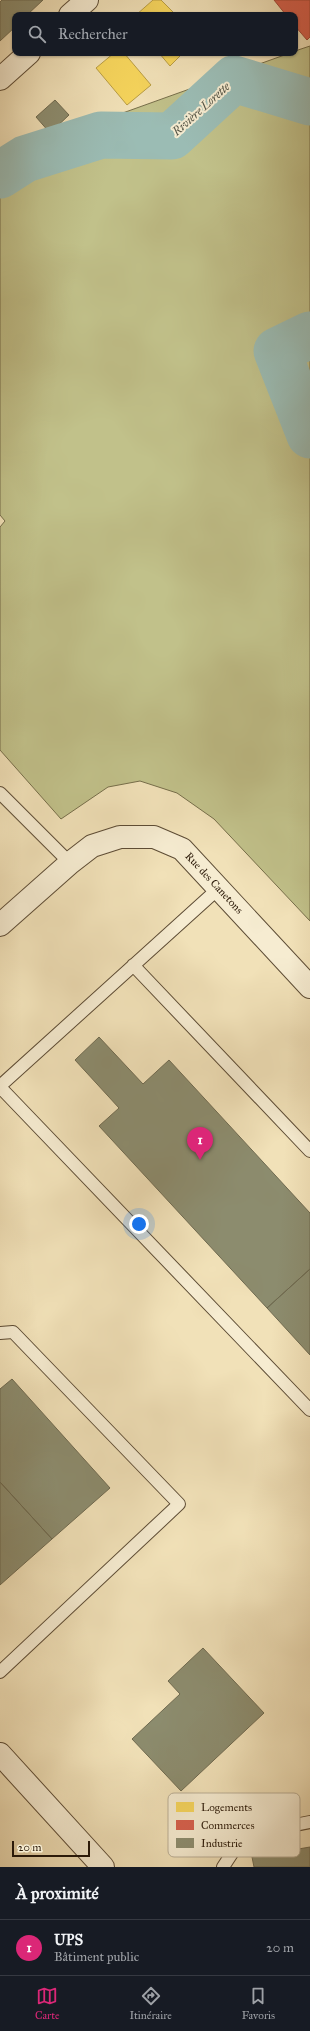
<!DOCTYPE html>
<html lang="fr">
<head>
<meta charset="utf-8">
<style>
  body { margin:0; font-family:"IM FELL Great Primer",serif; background:#242831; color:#f1f3f6 }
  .scale { position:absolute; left:12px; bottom:10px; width:78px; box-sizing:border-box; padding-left:4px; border:2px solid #2c1a09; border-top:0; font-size:11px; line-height:14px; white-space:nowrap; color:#2c1a09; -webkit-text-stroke:3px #f6ecd1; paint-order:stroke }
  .you { position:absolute; left:139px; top:1224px; width:14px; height:14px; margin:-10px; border:3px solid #fff; border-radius:50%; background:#1a73e8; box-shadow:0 0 0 6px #1a73e833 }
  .badge { display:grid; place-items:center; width:26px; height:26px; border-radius:50%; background:#db2777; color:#fff; font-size:13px; font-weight:700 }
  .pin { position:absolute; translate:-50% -33px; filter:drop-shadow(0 1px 2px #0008) }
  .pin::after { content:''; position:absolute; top:21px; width:14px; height:12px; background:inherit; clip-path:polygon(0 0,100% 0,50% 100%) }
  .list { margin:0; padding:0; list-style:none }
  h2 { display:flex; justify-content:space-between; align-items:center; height:52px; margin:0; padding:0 16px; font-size:17px }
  h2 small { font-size:13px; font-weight:400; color:#9ea1a6 }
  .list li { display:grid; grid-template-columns:26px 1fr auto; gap:12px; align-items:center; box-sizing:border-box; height:56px; padding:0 16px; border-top:1px solid #363941 }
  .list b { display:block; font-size:15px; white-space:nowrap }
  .list p { margin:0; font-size:13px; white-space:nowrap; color:#9ea1a6 }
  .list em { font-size:13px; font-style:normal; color:#9ea1a6 }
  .icon { flex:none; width:22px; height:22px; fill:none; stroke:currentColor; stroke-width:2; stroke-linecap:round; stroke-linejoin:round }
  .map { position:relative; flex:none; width:310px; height:1867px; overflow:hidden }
  .search { position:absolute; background:#171b24; box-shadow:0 1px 3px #0004; left:12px; right:12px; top:12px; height:44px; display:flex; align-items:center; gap:10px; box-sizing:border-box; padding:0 14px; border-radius:8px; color:#9ea1a6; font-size:15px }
  .sheet { height:108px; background:#171b24 }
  nav { display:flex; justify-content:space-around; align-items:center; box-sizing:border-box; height:56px; border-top:1px solid #363941; background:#171b24; font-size:11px; color:#9ea1a6 }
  nav a { display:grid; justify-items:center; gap:2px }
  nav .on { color:#db2777 }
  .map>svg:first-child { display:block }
</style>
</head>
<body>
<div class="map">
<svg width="310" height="1867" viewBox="0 0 310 1867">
  <rect width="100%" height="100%" fill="#f1e1b8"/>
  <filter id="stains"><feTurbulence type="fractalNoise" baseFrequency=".005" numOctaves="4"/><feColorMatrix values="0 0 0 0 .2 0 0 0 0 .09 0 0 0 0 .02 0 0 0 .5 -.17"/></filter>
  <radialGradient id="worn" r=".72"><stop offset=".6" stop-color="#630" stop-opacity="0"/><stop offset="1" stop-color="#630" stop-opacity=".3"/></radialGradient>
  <path fill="#c1c18a" stroke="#766e4a" d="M310 46V921L214 819 177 793 140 781 108 787 61 819 0 750V527L5 521 0 515V157L290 53H295V51Z"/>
  <path fill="#f6d55c" stroke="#b99d43" d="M153 0H161L176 15H136Z
    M114 53H124L151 85 127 105 96 68Z
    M159 53H183L170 66Z"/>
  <path fill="#d6604d" stroke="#a34b39" d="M274 0H310V37L307 40 295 26V15H286Z"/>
  <path fill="#8c8c6e" stroke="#6f6a50" d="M2 0H43L27 15H15V27L0 41V2Z
    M55 100 69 115 50 133 36 117Z
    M99 1037 143 1084 169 1060 310 1213V1269L267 1308 99 1126 119 1108 75 1060Z
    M310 1269V1355L267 1308Z
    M12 1379 110 1488 52 1539 0 1482V1389Z
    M0 1482 52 1539 0 1585Z
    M203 1648 264 1713 181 1791 132 1739 180 1694 168 1681Z
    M310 1847V1867H254L252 1857Z"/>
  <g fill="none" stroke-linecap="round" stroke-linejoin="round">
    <path stroke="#9bbcb4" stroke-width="47" d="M0 175 25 159 101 135 172 136 234 79 310 102
      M310 335 277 351 310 435"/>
    <defs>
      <path id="lane" d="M0 793 70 863
        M133 965 310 1151
        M0 1086 219 888
        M0 1087 310 1410
        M0 1333 13 1332 179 1504 0 1672
        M223 1867 244 1835 310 1822"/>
      <path id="street" d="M70 15 87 0
        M0 79 29 53
        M0 925 70 863 92 846 120 837H154L182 849 310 987
        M0 1754 103 1867"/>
    </defs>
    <use href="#lane" stroke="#5d4c35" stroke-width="14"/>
    <use href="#street" stroke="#5d4c35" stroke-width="24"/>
    <use href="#lane" stroke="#f6ecd1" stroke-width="12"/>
    <use href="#street" stroke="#f6ecd1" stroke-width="22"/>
  </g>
  <g text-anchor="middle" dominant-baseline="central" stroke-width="4" stroke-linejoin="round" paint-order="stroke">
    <g font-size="11" fill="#2c1a09" stroke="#f6ecd1">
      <text transform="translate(214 883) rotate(47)">Rue des Canetons</text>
    </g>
    <g font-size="12" font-style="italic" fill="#535345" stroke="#f6ecd1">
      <text transform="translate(201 109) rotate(-42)">Rivière Lorette</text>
    </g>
  </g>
  <rect x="168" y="1793" width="132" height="64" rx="6" fill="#f6ecd1" stroke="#b9ad95" stroke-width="1"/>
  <rect x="176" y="1802" width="18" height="10" fill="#f6d55c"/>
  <rect x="176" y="1820" width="18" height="10" fill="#d6604d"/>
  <rect x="176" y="1838" width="18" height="10" fill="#8c8c6e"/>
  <g font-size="11" fill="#2c1a09">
    <text x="201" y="1811">Logements</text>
    <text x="201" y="1829">Commerces</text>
    <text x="201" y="1847">Industrie</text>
  </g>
  <rect width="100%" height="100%" filter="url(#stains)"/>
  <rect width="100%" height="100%" fill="url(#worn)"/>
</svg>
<div class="scale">20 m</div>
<div class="you"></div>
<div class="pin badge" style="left:200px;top:1160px">1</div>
<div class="search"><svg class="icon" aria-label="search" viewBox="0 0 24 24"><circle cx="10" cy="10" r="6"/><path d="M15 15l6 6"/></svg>Rechercher</div>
</div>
<section class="sheet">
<h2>À proximité<small></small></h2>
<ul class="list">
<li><span class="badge">1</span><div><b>UPS</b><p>Bâtiment public</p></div><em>20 m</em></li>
</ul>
</section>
<nav>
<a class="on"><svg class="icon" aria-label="map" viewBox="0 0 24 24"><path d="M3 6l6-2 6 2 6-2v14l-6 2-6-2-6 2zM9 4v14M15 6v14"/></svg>Carte</a>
<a><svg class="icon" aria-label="directions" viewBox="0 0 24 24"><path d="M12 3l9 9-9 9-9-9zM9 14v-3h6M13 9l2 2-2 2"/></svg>Itinéraire</a>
<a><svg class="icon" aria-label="saved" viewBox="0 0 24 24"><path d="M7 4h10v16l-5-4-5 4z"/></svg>Favoris</a>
</nav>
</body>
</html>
